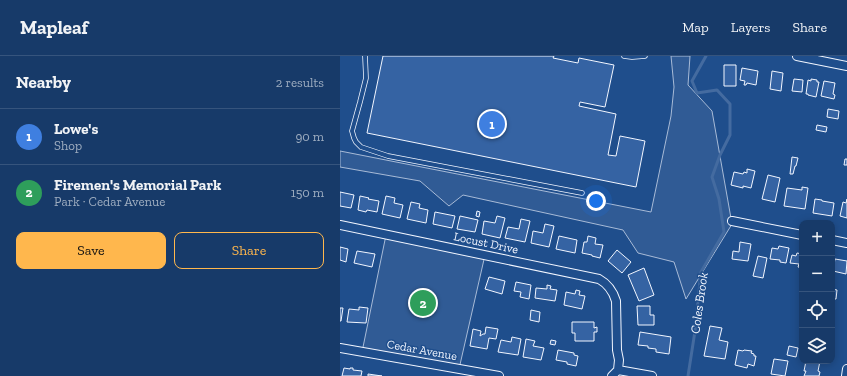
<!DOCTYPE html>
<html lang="en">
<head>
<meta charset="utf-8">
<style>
  body { margin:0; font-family:"Zilla Slab",serif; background:#20416f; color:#f1f3f6 }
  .controls { position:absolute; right:12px; bottom:12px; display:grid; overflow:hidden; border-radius:8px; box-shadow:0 2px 10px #0003 }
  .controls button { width:36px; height:36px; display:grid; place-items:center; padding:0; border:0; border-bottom:1px solid #36547d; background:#173a69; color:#f1f3f6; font:20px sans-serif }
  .you { position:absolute; left:256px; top:145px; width:14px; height:14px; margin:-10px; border:3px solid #fff; border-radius:50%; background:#1a73e8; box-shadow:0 0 0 6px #1a73e833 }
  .badge { display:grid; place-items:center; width:26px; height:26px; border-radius:50%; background:#ffb74d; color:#fff; font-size:13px; font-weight:700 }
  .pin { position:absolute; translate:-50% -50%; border:2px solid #fff; box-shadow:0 1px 4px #0006 }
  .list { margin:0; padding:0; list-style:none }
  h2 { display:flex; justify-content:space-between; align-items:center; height:52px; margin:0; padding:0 16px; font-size:17px }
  h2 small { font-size:13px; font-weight:400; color:#9eadc0 }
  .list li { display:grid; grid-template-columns:26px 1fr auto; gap:12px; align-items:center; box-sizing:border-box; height:56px; padding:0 16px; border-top:1px solid #36547d }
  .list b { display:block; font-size:15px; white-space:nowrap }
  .list p { margin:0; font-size:13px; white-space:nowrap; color:#9eadc0 }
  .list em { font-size:13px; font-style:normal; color:#9eadc0 }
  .actions { display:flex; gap:8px; padding:12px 16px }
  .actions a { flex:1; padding:9px 0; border:1px solid #ffb74d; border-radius:8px; text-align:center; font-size:14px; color:#ffb74d }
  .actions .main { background:#ffb74d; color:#111 }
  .icon { flex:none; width:22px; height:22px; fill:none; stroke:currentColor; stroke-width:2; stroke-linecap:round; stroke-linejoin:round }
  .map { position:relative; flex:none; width:507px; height:320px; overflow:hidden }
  header { display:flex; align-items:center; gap:24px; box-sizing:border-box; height:56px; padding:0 20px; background:#173a69; border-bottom:1px solid #36547d }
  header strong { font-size:19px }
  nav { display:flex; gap:22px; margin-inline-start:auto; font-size:14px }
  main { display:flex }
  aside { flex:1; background:#173a69 }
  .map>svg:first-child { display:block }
</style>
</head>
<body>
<header>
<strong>Mapleaf</strong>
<nav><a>Map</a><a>Layers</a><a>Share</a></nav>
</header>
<main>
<aside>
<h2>Nearby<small>2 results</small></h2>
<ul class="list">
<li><span class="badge" style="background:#3f7fe0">1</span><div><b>Lowe's</b><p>Shop</p></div><em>90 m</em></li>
<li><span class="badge" style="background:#2e9e5b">2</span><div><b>Firemen's Memorial Park</b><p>Park · Cedar Avenue</p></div><em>150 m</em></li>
</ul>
<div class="actions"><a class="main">Save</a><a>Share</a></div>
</aside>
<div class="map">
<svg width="507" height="320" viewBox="0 0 507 320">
  <rect width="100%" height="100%" fill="#1f4e8c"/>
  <path fill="#305b95" stroke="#a8bbd7" d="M331 0H350L348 29 372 55 392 168 346 243 334 206 298 197 283 174 123 139 109 150 80 125 0 111V95L311 156 331 60 334 31Z
    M46 179 145 199 119 313 22 296Z"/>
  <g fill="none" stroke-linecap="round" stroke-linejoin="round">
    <path stroke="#446ba0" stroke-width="3" d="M348 320 355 275 361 216 384 176 379 143 372 121 380 99 390 79V48L377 34 357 37 352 25 366 0"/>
  </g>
  <path fill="#3563a3" stroke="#f2f6ff" d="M43 0H214L213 2 238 7 239 2 274 9 265 51 240 46 239 50 276 58 268 99 276 100 280 80 305 85 296 131 27 77Z
    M384 9H396V30H384Z
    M402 12 418 15 416 29 407 27 406 29H404L405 25 400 24Z
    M432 15 443 17 441 35 430 33Z
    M454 23 463 24 462 36 452 35Z
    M471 23 477 24V26H479L476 41 468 39V38H466L468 24 471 25Z
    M484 25 495 27 493 38 495 39 494 43 481 40Z
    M488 53 499 55 498 63 487 61Z
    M477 69 487 71 486 76 476 74Z
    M452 101 458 102 456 110H455L453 118H450Z
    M505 103H507V109H504Z
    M407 113 415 115 411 132 403 130V132L391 129 394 116 403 118 404 116 407 117Z
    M428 119 440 122 435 146 422 143Z
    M462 131 468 132 465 153 444 150 447 132 462 134Z
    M0 136 14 139 11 152 0 150Z
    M20 140 29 142 28 143 39 145 37 156 27 154 26 156 18 154Z
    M46 140 55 142 54 147 63 149 60 162 42 158Z
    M475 143 482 144V145L494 147 492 160 473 157Z
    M507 143V162L500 160 503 146 506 147Z
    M71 146 80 148 79 152 88 154 86 167 67 163Z
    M137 155 140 156 139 161 136 160Z
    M95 156 115 160 112 172 93 168Z
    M120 160 138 164 135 176 117 173Z
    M157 160 165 162 160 182 142 178 144 165 155 167Z
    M181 163 190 165 185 186 165 182 168 171 179 173Z
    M205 168 214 170 209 191 191 187 193 175 203 177Z
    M219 180 237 184 235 197 216 193Z
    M248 180 256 182 255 188 263 189 260 202 252 200V199L242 197 244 186H247Z
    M400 186 411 188 408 205 392 203 393 195 399 196Z
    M439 190 449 192 446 207 440 206V204L430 203 432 192 438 193Z
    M0 191 8 193 6 206 0 204Z
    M277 194 291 206 282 217 268 205Z
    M17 195 35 198 32 211 14 207Z
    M457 197 462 198V212L458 211 459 208 450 207 452 199 456 200Z
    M418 200 427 202 423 222 413 220Z
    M495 203 507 205 506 218 493 215Z
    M304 212 314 239 299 245 288 219Z
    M149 221 165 225 162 238 145 233Z
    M176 226 191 229 189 243 180 241 181 236 174 235Z
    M207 229 211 230 210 233 217 234 215 245 195 242 196 232 207 233Z
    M492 233 497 234 496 243H492Z
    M236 234 240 235 239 239 245 240 242 253 224 249 226 236 235 238Z
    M297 250H310V259H314V269H298Z
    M19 251 28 252 26 267 7 266 9 253 19 254Z
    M0 252H3L1 265H0Z
    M191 254 200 256 199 266 190 264Z
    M232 266H254V272L257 271V276H254V285H235V277H232Z
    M370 270 382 272 379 284 388 286 385 303 364 300Z
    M146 271 158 273 156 283 149 282 147 293 130 290 133 273 141 275 140 280 143 278H145Z
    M300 276 331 281 329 298 316 296V293L308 292V290L298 289Z
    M172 281 181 283 178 299 158 296 161 284 171 286Z
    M186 283 195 285 193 290 204 292 201 304 183 301Z
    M211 284 216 285 215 289 210 288Z
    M449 290 458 292 456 301 447 299Z
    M218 294 234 297V299L238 300 236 310 227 308V306L216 304Z
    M398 294 403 295 404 294 412 295 411 297 414 298V300H416L414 310 408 308 407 312 395 309Z
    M434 303 448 305 445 320 431 318Z
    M466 305H480L478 315 480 316 479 320H464L466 315H464Z
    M4 312 10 313V312H13V314L22 315 21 320H2Z
    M28 318 42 320H28Z"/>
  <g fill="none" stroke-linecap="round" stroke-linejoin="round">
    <defs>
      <path id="lane" d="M25 0 26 22 20 46 12 75 14 82 16 86 21 91 48 100 242 137
        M284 0 292 1 305 0"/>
      <path id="street" d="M457 0 507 10
        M392 165 462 179
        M0 169 259 223C268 228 273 235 276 245L277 294 279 304 278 314
        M492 184 507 187
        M0 292 159 320
        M272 320 278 314 312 320
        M506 320 507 313"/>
    </defs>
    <use href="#lane" stroke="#f2f6ff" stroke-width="5.5"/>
    <use href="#street" stroke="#f2f6ff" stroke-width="10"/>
    <use href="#lane" stroke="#1f4e8c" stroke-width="4"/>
    <use href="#street" stroke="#1f4e8c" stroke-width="8"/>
  </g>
  <g text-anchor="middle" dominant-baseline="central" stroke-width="3" stroke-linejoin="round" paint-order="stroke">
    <g font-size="12" fill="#f2f6ff" stroke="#1f4e8c">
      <text transform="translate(146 187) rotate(12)">Locust Drive</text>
      <text transform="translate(82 294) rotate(10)">Cedar Avenue</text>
    </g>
    <g font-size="13" font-style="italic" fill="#f2f6ff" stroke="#1f4e8c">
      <text transform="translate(359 247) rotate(-82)">Coles Brook</text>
    </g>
  </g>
</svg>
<div class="controls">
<button>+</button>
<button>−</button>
<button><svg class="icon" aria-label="locate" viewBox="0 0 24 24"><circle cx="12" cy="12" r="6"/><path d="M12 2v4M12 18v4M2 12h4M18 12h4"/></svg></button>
<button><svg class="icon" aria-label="layers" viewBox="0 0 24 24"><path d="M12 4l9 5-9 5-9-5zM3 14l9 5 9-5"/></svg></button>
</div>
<div class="you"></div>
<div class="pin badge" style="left:152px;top:68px;background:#3f7fe0">1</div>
<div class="pin badge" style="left:83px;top:247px;background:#2e9e5b">2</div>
</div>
</main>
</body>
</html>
